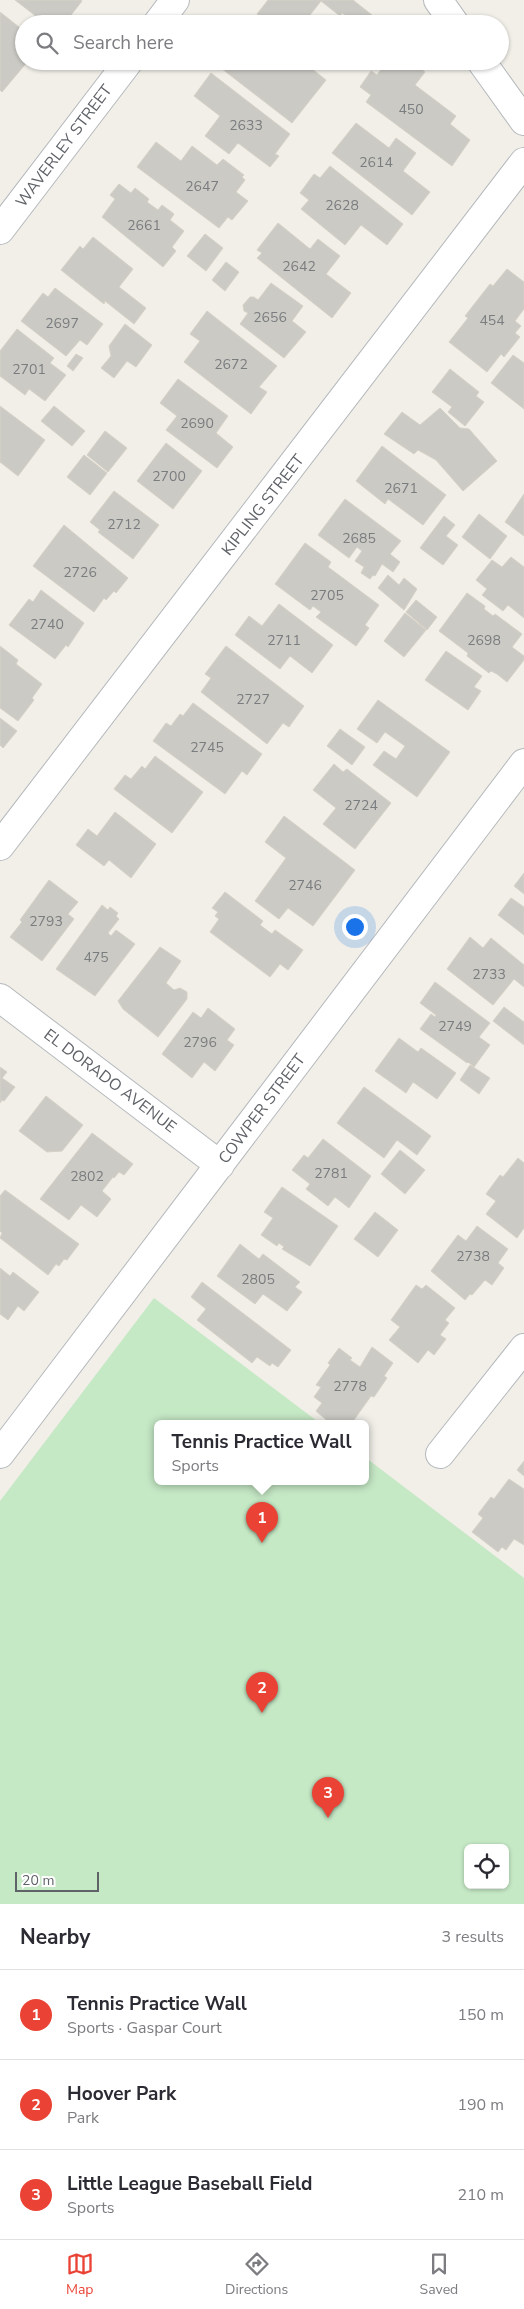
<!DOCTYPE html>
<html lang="en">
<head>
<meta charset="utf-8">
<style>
  body { margin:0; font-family:"Nunito Sans",sans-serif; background:#f2f2f3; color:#2b2b33 }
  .controls { position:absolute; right:15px; bottom:15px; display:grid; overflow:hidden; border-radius:8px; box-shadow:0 1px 4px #0004 }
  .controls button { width:45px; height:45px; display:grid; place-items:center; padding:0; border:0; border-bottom:1px solid #e1e1e2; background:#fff; color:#2b2b33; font:25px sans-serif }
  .scale { position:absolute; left:15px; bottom:12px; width:84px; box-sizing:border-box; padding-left:5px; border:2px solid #5f6368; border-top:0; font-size:14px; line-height:18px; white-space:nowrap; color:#5f6368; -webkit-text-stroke:4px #fff; paint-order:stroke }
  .you { position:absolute; left:354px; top:926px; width:18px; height:18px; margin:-12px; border:4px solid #fff; border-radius:50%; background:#1a73e8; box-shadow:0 0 0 8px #1a73e833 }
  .badge { display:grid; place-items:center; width:32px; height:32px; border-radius:50%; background:#ea4335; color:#fff; font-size:16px; font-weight:700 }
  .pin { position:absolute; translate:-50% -41px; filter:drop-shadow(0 1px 2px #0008) }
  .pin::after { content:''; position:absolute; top:26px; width:18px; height:15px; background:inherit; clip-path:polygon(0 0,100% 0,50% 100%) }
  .popup { position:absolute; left:154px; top:1420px; width:215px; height:65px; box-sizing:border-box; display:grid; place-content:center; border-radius:8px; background:#fff; filter:drop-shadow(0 1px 4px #0005); font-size:16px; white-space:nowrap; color:#7c7c81 }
  .popup b { font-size:19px; color:#2b2b33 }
  .popup::after { content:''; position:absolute; left:50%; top:100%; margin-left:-10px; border:10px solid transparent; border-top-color:#fff }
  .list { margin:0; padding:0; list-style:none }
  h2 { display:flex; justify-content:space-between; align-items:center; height:65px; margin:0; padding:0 20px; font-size:21px }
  h2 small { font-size:16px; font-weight:400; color:#7c7c81 }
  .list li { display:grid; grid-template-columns:32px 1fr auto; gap:15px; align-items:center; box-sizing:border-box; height:90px; padding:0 20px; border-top:1px solid #e1e1e2 }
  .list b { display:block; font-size:19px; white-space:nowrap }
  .list p { margin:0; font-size:16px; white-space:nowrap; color:#7c7c81 }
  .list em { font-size:16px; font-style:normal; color:#7c7c81 }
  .icon { flex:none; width:28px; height:28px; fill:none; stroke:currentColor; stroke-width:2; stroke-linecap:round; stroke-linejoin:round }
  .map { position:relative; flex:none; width:524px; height:1904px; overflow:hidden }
  .search { position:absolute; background:#fff; box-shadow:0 1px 4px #0004; left:15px; right:15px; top:15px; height:55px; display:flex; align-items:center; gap:12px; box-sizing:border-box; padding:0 18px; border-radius:28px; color:#7c7c81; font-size:19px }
  .sheet { height:335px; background:#fff }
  nav { display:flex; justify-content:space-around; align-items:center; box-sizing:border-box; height:70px; border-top:1px solid #e1e1e2; background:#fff; font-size:14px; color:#7c7c81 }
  nav a { display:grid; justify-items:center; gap:2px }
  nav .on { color:#ea4335 }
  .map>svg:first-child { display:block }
</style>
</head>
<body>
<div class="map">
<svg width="524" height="1904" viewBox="0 0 524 1904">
  <rect width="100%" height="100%" fill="#f1efe8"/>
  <path fill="#c5e8c5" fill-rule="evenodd" d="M154 1298 321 1424H158V1482H366V1458L524 1578V1904H0V1501ZM468 1848H505V1885H468Z"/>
  <path fill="#cccac5" stroke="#d6d1c6" d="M15 0H81L82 1 64 24H46Z
    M268 0H353L382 23 343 24 348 17 342 13 340 16 321 1 310 15 319 21 317 24H270L257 14Z
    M0 12 24 31V61H28L2 92 0 90Z
    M220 61H302L326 80 292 123 217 65Z
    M387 61H411L425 72 415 85 456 116 450 124 470 140 452 166 366 102 371 95 360 87 371 71 377 75Z
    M211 73 290 134 275 154 279 156 270 167 238 143 229 154 205 136 220 116 194 96Z
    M356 123 389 148 396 138 416 153 403 171 430 192 412 215 332 153Z
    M156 142 181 161 192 146 217 165 223 159 244 175 242 177 245 180 236 192 248 201 232 220 228 217 219 228 137 167Z
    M330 166 403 224 387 245 361 225 345 245 301 209 309 200 300 193 314 174 320 178Z
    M119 184 131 193 135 188 149 199 147 202 158 210 162 205 174 214 170 220 184 231 172 247 176 251 163 267 102 217 115 199 110 195Z
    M278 223 310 249 318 239 340 256 326 274 351 293 332 318 257 258 262 253 257 250Z
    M205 234 223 248 206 271 187 256Z
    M93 237 133 269 119 287 146 308 134 324 105 301 104 304 61 270 80 246 83 249Z
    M226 262 239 272 225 291 212 280Z
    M507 269 524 282V309L515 321 521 326 515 333 520 337 504 357 501 354 487 372 449 342 468 318 465 316 490 284 493 286Z
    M271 283 303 306 292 321 306 332 284 358 240 324 248 313 244 311 243 305 250 297H254L258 300Z
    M55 288 103 324 87 345 80 340 66 356 21 321 43 293 48 297Z
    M207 311 277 366 259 387 267 392 251 414 184 362 200 341 190 334Z
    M125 324 152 345 136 367 127 361 114 378 101 368 111 356 109 346Z
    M17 329 54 358 50 363 66 375 45 401 29 389 25 395 0 376V351Z
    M76 354 83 358 73 371 67 366Z
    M513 355 524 363V409L491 383Z
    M450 369 479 392 476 396 484 402 465 426 448 412 452 407 432 392Z
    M178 379 228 416 216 433 233 447 217 468 166 430 177 416 160 403Z
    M0 406 45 440 18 476 0 462Z
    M54 406 85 431 72 446 41 421Z
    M440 408 460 428 469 429 497 461 463 491 436 460 418 450 414 454 384 434 402 412 420 425Z
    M105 431 127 448 108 472 87 455Z
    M166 443 202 471 173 509 137 481Z
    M382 446 446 495 423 525 388 499 385 504 356 481Z
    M84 455 107 473 90 495 67 477Z
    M114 491 159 525 133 559 98 532 100 530 90 522Z
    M524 494V536L505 522Z
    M345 499 401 541 390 554 400 562 393 572 382 564 375 576 373 575 370 579 361 573 364 567 355 561 362 551 357 547 349 558 318 535Z
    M479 514 507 536 490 559 462 537Z
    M444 516 455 525 446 536 458 545 443 565 420 548Z
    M64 525 128 578 116 593 114 591 106 600 104 598 94 612 33 566Z
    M305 543 331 562 328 567 379 605 365 625 369 628 356 646 316 617 321 612 313 606 310 610 275 584Z
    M511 557 524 567V618L508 605 503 611 482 595 487 589 476 580 492 560 502 567Z
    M388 575 399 585 404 578 417 589 404 610 378 588Z
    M41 590 84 623 68 647 66 645 55 659 9 625 29 599 33 602Z
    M467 593 485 606 484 609 493 616 495 614 522 634 512 647 524 656V660L507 682 497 674 491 671 489 673 467 656 468 653 439 631Z
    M416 600 437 617 427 630 406 612Z
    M279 604 333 645 312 673 290 656 280 669 235 635 249 616 262 626Z
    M405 613 426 630 404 657 384 641Z
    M0 646 18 660 16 664 42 684 32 698 34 700 18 721 0 708Z
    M226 646 304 706 289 727 283 723 267 744 201 692 211 678 205 674Z
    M446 651 482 676 474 687 481 691 468 710 425 680Z
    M378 700 450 752 417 797 373 765 384 751 396 759 405 746 385 732 377 743 357 729Z
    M193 703 262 754 247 775 242 771 225 794 153 741 166 723 171 726 180 714 183 716Z
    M0 718 17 731 3 748 0 745Z
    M340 729 365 747 352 765 327 746Z
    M155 756 203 792 172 833 114 789 125 775 131 779 142 766 145 769Z
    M334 764 343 772 347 769 391 803 355 849 323 824 336 808 313 790Z
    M115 812 156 844 131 878 109 860 104 866 76 845 88 829 97 836Z
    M284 816 355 870 313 926 288 908 279 919 255 901 286 858 265 842Z
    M524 873V894L514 886Z
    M49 880 78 902 68 914 74 919 42 961 10 937 22 922 20 920Z
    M225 892 263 921 260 925 272 934 275 930 303 950 288 970 280 964 270 977 210 932 219 919 215 916 218 912 212 908Z
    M511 898 524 907V935L498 915Z
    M102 905 108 910 110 907 118 913 116 916 119 919 108 933 111 936 116 930 135 944 95 996 56 969Z
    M470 937 483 948 491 938 524 965V987L514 979 493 1005 447 969Z
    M160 947 181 961 166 983 174 990 180 988 187 992V999L158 1037 123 1009 118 1001Z
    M435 982 490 1023 479 1037 490 1045 474 1067 468 1062 467 1063 420 1029 431 1014 435 1017 436 1015 420 1003Z
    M504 1007 524 1022V1045L493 1021Z
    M208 1008 235 1029 227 1040 234 1045 215 1071 204 1062 192 1078 162 1054 193 1012 201 1018Z
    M399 1038 418 1052 421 1048 456 1073 437 1099 413 1082 406 1093 375 1071Z
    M470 1065 490 1078 479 1094 460 1080Z
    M0 1067 7 1072 2 1078 15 1087 4 1101 2 1100 0 1103Z
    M364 1087 431 1136 417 1155 397 1140 384 1158 337 1123Z
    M46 1096 83 1125 62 1151 47 1152 19 1131Z
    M92 1133 133 1164 124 1175 119 1172 114 1178 113 1177 102 1191 111 1199 97 1217 81 1205 69 1220 40 1199Z
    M323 1139 371 1176 349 1208 335 1197 328 1206 306 1189 310 1184 292 1170 304 1155 308 1158Z
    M400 1150 425 1170 405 1194 381 1174Z
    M518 1158 524 1163V1228L517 1238 486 1214 496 1201 486 1194 500 1175 503 1177Z
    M282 1187 338 1226 310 1266 282 1249 284 1247 279 1243 277 1246 261 1235 273 1218 264 1212Z
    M5 1190 79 1244 67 1260 64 1259 59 1266 56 1264 48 1275 0 1238 2 1233 0 1231V1196Z
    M375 1212 398 1230 378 1257 354 1239Z
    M477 1226 508 1249 498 1263 504 1268 492 1285 485 1280 472 1295 470 1294 465 1300 431 1271 458 1235 466 1241Z
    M240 1244 259 1259 263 1254 300 1282 295 1287 302 1292 287 1311 263 1294 255 1304 217 1276Z
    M0 1268 10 1276 13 1272 39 1292 24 1311 18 1306 8 1320 0 1314Z
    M202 1282 291 1350 278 1367 272 1363 270 1366 257 1357 252 1363 197 1320 206 1309 191 1297Z
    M416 1285 422 1289 426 1285 455 1308 445 1320 449 1323 440 1335 446 1339 434 1355 428 1350 418 1363 389 1340 400 1327 391 1320Z
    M372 1347 393 1363 384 1376 387 1378 374 1397 371 1396 351 1424H331L316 1411 322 1403 314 1397 321 1387 316 1385 330 1365 328 1363 339 1348 352 1358 350 1360 360 1367Z
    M524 1461V1476L517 1470Z
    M509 1479 524 1489V1545L514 1539 506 1550 502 1547 498 1552 472 1532 483 1518 478 1514 491 1497 494 1499Z"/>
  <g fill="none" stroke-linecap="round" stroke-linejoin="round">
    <defs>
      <path id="minor" d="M438 0 455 24
        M157 24 175 0
        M481 61 524 121
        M0 230 129 61
        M0 846 524 162
        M0 998 220 1165
        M0 1454 524 763
        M440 1454 524 1348"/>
    </defs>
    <use href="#minor" stroke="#b5b8bc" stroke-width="30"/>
    <use href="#minor" stroke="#fff" stroke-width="28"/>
  </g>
  <g text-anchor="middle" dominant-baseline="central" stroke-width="5" stroke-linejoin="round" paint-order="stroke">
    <g font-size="14" fill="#7a7d7f">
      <text x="411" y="109">450</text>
      <text x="246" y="125">2633</text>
      <text x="376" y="162">2614</text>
      <text x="202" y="186">2647</text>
      <text x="342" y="205">2628</text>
      <text x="144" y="225">2661</text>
      <text x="299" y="266">2642</text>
      <text x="270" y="317">2656</text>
      <text x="492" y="320">454</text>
      <text x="62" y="323">2697</text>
      <text x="231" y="364">2672</text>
      <text x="29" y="369">2701</text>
      <text x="197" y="423">2690</text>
      <text x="169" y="476">2700</text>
      <text x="401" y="488">2671</text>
      <text x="124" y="524">2712</text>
      <text x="359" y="538">2685</text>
      <text x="80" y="572">2726</text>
      <text x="327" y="595">2705</text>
      <text x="47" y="624">2740</text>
      <text x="284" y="640">2711</text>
      <text x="484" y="640">2698</text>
      <text x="253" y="699">2727</text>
      <text x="207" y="747">2745</text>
      <text x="361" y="805">2724</text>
      <text x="305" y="885">2746</text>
      <text x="46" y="921">2793</text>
      <text x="96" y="957">475</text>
      <text x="489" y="974">2733</text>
      <text x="455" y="1026">2749</text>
      <text x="200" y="1042">2796</text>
      <text x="331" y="1173">2781</text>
      <text x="87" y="1176">2802</text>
      <text x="473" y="1256">2738</text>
      <text x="258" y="1279">2805</text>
      <text x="350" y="1386">2778</text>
    </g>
    <g font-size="16" fill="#5f6368" stroke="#fff">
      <text transform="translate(64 146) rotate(-53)">WAVERLEY STREET</text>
      <text transform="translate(263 505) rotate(-52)">KIPLING STREET</text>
      <text transform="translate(110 1081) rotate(37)">EL DORADO AVENUE</text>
      <text transform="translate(262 1109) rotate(-53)">COWPER STREET</text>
    </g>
  </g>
</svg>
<div class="controls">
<button><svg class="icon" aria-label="locate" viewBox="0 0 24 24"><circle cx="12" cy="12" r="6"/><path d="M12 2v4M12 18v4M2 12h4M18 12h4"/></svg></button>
</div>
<div class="scale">20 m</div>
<div class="you"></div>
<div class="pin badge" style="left:262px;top:1543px">1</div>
<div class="popup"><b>Tennis Practice Wall</b>Sports</div>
<div class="pin badge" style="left:262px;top:1713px">2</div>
<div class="pin badge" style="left:328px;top:1818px">3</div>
<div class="search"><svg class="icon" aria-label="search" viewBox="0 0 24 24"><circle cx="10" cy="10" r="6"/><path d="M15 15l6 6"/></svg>Search here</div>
</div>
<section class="sheet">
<h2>Nearby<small>3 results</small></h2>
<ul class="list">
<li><span class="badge">1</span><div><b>Tennis Practice Wall</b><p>Sports · Gaspar Court</p></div><em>150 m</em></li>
<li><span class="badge">2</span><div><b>Hoover Park</b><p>Park</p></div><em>190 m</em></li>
<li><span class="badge">3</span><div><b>Little League Baseball Field</b><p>Sports</p></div><em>210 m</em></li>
</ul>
</section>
<nav>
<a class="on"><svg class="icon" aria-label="map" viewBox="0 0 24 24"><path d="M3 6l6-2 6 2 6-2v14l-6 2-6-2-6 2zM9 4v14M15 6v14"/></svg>Map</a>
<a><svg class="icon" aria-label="directions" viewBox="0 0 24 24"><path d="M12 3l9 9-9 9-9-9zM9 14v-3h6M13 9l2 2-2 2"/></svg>Directions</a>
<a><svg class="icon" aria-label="saved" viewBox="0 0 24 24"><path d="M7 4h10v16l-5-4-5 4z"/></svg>Saved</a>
</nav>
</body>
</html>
